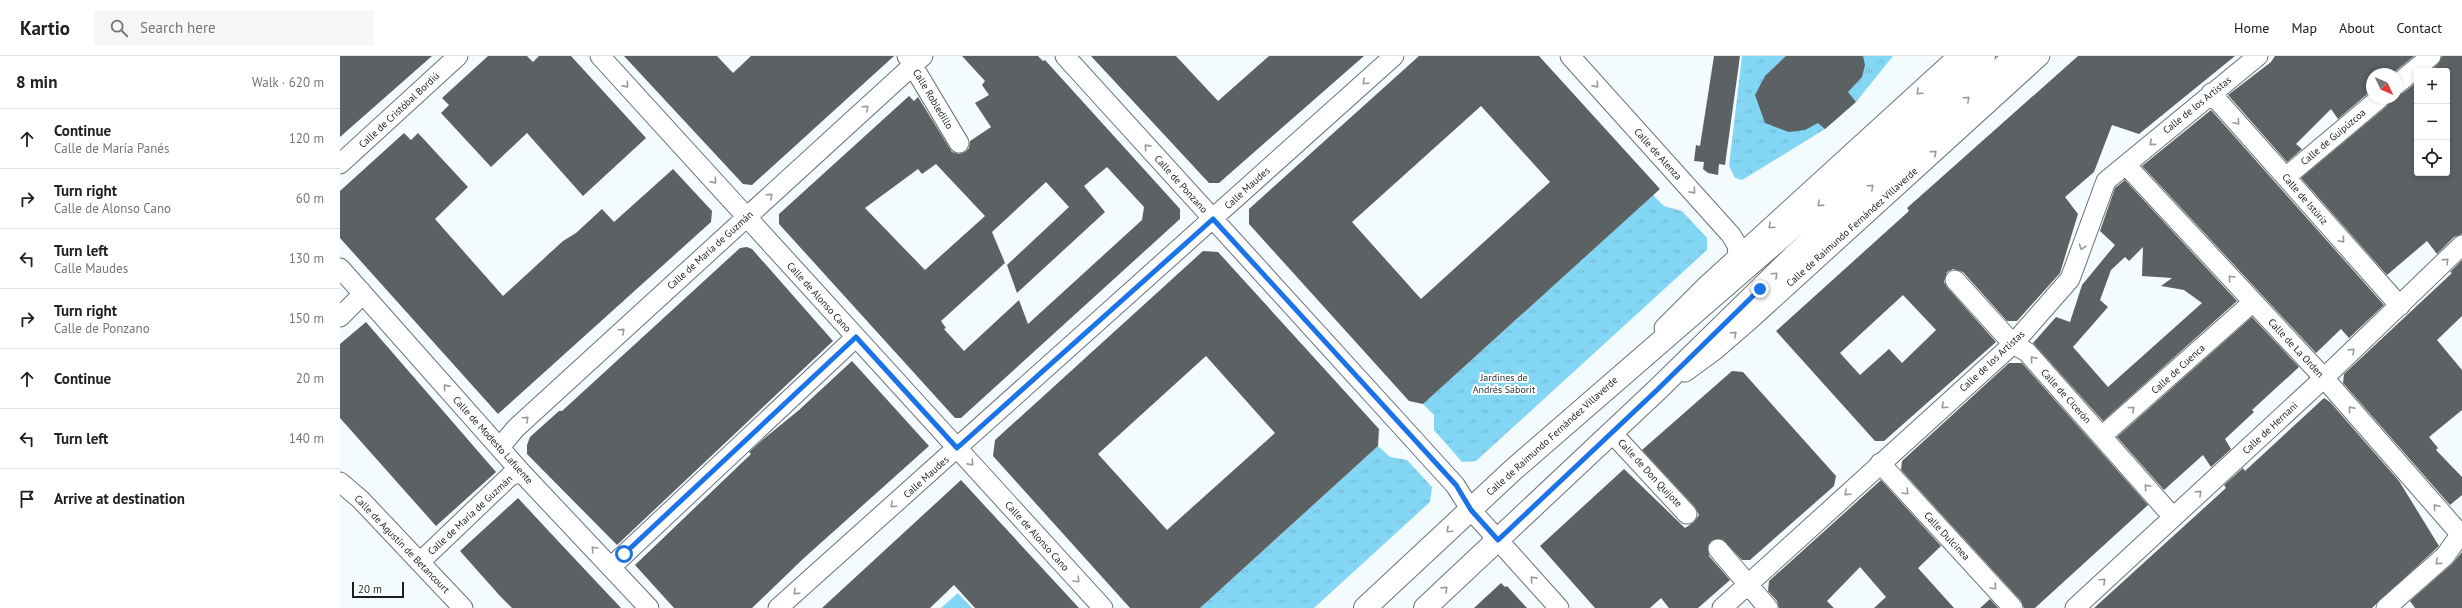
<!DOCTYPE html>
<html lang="en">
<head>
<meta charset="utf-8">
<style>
  body { margin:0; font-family:"PT Sans",sans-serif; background:#f6f6f6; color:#202124 }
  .controls { position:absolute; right:12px; top:12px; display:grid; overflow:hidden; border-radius:4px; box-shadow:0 2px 6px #0003 }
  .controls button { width:36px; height:36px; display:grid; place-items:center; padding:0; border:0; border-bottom:1px solid #e0e0e0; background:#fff; color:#202124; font:20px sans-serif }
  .compass { position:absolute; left:2026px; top:12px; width:36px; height:36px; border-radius:50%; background:#fff; box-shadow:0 2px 6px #0003; rotate:134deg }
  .scale { position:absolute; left:12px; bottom:10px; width:52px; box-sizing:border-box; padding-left:4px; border:2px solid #1c1e1f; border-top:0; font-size:11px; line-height:14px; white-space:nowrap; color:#1c1e1f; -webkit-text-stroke:3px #fff; paint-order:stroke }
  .stop { position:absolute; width:12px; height:12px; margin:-9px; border:3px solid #1a73e8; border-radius:50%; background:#fff }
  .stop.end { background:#1a73e8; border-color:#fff; box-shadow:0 1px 4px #0008 }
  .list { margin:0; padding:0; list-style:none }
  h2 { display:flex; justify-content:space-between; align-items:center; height:52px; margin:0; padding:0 16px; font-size:17px }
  h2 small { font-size:13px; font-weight:400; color:#757577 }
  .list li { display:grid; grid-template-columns:26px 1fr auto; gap:12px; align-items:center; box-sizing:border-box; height:60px; padding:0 16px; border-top:1px solid #e0e0e0 }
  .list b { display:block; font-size:15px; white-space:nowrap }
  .list p { margin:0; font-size:13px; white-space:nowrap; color:#757577 }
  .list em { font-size:13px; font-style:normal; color:#757577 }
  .icon { flex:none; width:22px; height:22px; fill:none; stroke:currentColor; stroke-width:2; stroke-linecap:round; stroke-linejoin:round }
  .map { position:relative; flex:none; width:2122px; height:552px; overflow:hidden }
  header { display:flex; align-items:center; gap:24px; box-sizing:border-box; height:56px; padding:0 20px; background:#fff; border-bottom:1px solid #e0e0e0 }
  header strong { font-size:19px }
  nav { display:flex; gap:22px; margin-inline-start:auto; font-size:14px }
  .search { width:280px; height:36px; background:#f6f6f6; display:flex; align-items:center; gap:10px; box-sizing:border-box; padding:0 14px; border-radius:4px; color:#757577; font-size:15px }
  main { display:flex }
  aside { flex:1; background:#fff }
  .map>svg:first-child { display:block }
</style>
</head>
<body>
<header>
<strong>Kartio</strong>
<div class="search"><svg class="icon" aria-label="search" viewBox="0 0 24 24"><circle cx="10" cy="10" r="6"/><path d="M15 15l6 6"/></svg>Search here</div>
<nav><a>Home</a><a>Map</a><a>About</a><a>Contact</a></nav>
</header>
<main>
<aside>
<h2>8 min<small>Walk · 620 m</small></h2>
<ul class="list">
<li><svg class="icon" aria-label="ahead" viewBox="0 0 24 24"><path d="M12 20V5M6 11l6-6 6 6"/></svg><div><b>Continue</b><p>Calle de María Panés</p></div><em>120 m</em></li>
<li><svg class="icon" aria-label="right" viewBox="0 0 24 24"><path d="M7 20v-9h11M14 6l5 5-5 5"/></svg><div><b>Turn right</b><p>Calle de Alonso Cano</p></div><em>60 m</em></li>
<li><svg class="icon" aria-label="left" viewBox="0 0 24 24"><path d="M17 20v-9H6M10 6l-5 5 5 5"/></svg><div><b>Turn left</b><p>Calle Maudes</p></div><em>130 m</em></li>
<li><svg class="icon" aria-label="right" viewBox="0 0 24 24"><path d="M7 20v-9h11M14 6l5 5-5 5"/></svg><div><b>Turn right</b><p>Calle de Ponzano</p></div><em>150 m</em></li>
<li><svg class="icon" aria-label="ahead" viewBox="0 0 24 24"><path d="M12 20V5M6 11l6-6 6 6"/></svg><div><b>Continue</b></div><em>20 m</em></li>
<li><svg class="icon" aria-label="left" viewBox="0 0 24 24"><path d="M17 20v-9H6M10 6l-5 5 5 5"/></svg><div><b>Turn left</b></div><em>140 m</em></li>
<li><svg class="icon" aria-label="arrive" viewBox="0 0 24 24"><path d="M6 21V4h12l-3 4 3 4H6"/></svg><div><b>Arrive at destination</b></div></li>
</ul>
</aside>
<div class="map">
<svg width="2122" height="552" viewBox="0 0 2122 552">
  <defs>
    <pattern id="grass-tufts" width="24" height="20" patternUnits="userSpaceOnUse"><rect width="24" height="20" fill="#84d6f5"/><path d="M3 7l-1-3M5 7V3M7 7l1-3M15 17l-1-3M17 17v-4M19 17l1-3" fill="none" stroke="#71b7d2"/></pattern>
  </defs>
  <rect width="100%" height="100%" fill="#f4fbfe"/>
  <path fill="url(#grass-tufts)" d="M1402 0H1553L1516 46 1485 73 1402 124 1395 122 1389 110Z
    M1313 139 1324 150 1342 155 1367 182V194L1136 405 1122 406 1094 374V359L1083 348Z
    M1038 390 1050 401 1067 404 1092 431 1090 446 974 552H860Z
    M618 537 632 552H601Z"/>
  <path fill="#5c6163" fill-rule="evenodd" d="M0 0H92L0 81Z
    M148 0H187L193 6 199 0H231L306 82 243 140 187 77 151 111 101 57 109 49 102 42Z
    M284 0H377L393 17 411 0H554L412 129 403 128Z
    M622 0H698L703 5 705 4 840 153V163L621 362H615L439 168V158L569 40 574 45 578 41 612 96 619 98 625 96 629 92 630 85 651 71 635 47 649 39 642 29 645 25ZM596 108 645 160 585 214 525 152 578 113 582 118ZM767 111 804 151 802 164 688 268 679 244 624 295 604 273 606 272 601 265 665 207 652 176 706 126 729 151 667 209 677 237 765 156 744 130Z
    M751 0H836L878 45 929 0H1024L879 127H869Z
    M1079 0H1199L1320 133 1083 348 1069 345 909 168V153ZM1141 50 1210 126 1081 243 1012 166Z
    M1374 0H1400L1385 109 1379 108 1378 119 1368 117 1363 113 1364 106 1354 105 1356 89 1360 90Z
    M1446 0H1523L1525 9 1522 21 1508 36 1516 46 1485 73 1478 67 1465 74 1449 76 1425 67 1415 39 1425 20Z
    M1738 0H1895L1799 78 1772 69 1754 116 1725 141 1738 158 1720 217 1677 265H1667L1623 216 1613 213 1607 216 1604 226 1607 231 1656 286 1544 385H1535L1436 275 1569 155 1567 152ZM1563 239 1596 274 1562 307 1549 293 1520 319 1500 297Z
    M1935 0H2074L2052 18H2032V34L1998 63 1991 53 1956 88 1962 93 1947 106 1888 39 1931 6Z
    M2102 0H2122V178L2114 181 2097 198 2087 185 2047 219 1961 122 2047 50 2051 42H2056V40L2063 37 2077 26V117H2107V15H2090L2098 8Z
    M1871 54 2044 249 2009 282 2001 273 1976 297 1802 110Z
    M64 77 71 84 78 77 128 131 95 163 163 240 223 185 236 177 262 153 274 166 333 113 372 155 371 166 158 358 0 182V135Z
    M1785 124 1897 245 1763 365 1693 287 1716 261 1730 266 1742 229 1775 189 1760 175 1775 132ZM1803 191 1802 220 1832 222 1821 230 1844 234 1862 247 1768 331 1733 291 1768 251 1760 244 1771 214 1785 201 1789 205Z
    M407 191 412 193 493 285 277 489 187 398V389L190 381 219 355H222L400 192Z
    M863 195 878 196 1039 373 1038 390 860 552H790L653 400 655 384ZM866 300 935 377 827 474 758 398Z
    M2122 204V260L2097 284 2122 314V354L2089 381 2098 392 2096 394 2122 421V439L2110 449 2003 327 2004 318 2112 217 2110 216Z
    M1912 261 1959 311 1912 354 1914 356 1885 383 1891 393 1871 411 1863 399 1824 434 1777 381Z
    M26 266 156 416 96 470 0 362V288Z
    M512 305 589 390 464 502 412 552H334L295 509 411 398 409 396 420 386 459 354Z
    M1669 307H1682L1808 449 1695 552H1684L1681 545 1561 414 1562 405Z
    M1392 315 1403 316 1496 420 1494 430 1410 504H1402L1382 483 1371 485 1368 490 1369 500 1390 524 1358 552H1329L1321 542 1310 552H1255L1200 490 1284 413 1345 472 1354 466 1359 459 1355 451 1302 394Z
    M1984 342 1990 346 2059 425 2099 490 2032 552H1754L1886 432 1884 429 1903 412 1905 415Z
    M621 424 739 552H635L614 529 590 552H482Z
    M1541 424 1601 490 1578 512 1614 552H1534L1546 541 1520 511 1487 545 1494 552H1439L1437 545 1428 535 1429 525Z
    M178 442 218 485 281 552H172L160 540 120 495Z
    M2122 496V552H2075L2070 545 2112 508Z
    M1161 527 1165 531 1167 530 1187 552H1134Z
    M1650 543 1658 552H1640Z"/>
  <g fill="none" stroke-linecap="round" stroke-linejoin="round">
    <defs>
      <path id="minor" d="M260 0 763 552
        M567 0 619 87
        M725 0 1115 429 1131 454 1219 552
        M1230 0 1391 179 1397 189 1398 200
        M2056 29 2091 0
        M1871 37 2060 250
        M0 108 118 0
        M1786 109 1984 322 2122 480
        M1946 121 2040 42
        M0 212 181 416 309 552
        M1615 224 1673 288 1687 296 1833 461
        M0 261 19 242 21 235
        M1324 272 1367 229 1618 0
        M1345 316 1375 294 1412 262 1700 0
        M1272 377 1347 458
        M1763 379 1913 246
        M160 391 176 372 583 0
        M1540 407 1673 552
        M0 426 21 444 123 552
        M1378 493 1428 552
        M80 506 170 420 181 416
        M271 511 516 281
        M438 552 1054 0
        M1382 552 1673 288 1730 223 1766 125 1918 0
        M1735 552 1984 322 2122 189
        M2046 552 2105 500 2122 476"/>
      <path id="major" d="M1025 552 1174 413 1475 152 1644 0
        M1085 552 1317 334 1453 201 1675 0"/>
    </defs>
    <use href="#minor" stroke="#6b7173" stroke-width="21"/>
    <use href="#major" stroke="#6b7173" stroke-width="24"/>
    <use href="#minor" stroke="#fff" stroke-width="19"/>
    <use href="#major" stroke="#fff" stroke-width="22"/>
  </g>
  <defs><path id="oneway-chevron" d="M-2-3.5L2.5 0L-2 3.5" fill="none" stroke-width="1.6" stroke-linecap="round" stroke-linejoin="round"/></defs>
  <g stroke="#999a9a">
    <use href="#oneway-chevron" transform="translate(1025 26) rotate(138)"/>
    <use href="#oneway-chevron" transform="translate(286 29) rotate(48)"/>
    <use href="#oneway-chevron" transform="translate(1256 29) rotate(48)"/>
    <use href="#oneway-chevron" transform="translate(1579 36) rotate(138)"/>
    <use href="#oneway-chevron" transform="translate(1627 43) rotate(-42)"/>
    <use href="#oneway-chevron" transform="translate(526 52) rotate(-42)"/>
    <use href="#oneway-chevron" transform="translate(1897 66) rotate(49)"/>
    <use href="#oneway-chevron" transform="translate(1812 87) rotate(140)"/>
    <use href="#oneway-chevron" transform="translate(807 91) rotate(-132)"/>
    <use href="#oneway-chevron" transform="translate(1594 97) rotate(-42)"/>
    <use href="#oneway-chevron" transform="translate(374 125) rotate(48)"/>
    <use href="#oneway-chevron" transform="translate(1531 131) rotate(-42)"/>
    <use href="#oneway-chevron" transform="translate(1353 135) rotate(48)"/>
    <use href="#oneway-chevron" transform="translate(430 140) rotate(-42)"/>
    <use href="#oneway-chevron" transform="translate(1480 148) rotate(138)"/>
    <use href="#oneway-chevron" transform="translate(1431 170) rotate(138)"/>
    <use href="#oneway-chevron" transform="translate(2002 184) rotate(49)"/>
    <use href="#oneway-chevron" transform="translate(1742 191) rotate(109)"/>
    <use href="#oneway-chevron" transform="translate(2106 205) rotate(-44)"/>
    <use href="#oneway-chevron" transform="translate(1435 219) rotate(-43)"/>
    <use href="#oneway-chevron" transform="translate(1891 222) rotate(-133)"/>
    <use href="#oneway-chevron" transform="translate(282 275) rotate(-42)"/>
    <use href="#oneway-chevron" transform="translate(1394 278) rotate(-42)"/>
    <use href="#oneway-chevron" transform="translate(2012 295) rotate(-44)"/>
    <use href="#oneway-chevron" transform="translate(1693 303) rotate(-132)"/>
    <use href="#oneway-chevron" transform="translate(106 331) rotate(-132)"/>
    <use href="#oneway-chevron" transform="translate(1604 350) rotate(138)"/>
    <use href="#oneway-chevron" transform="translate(1792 353) rotate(-42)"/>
    <use href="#oneway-chevron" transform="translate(2011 353) rotate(-131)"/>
    <use href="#oneway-chevron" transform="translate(186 363) rotate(-42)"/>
    <use href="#oneway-chevron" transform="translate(631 407) rotate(48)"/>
    <use href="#oneway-chevron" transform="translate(1807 431) rotate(-131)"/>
    <use href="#oneway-chevron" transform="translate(1566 436) rotate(47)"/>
    <use href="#oneway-chevron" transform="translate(1507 437) rotate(138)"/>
    <use href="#oneway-chevron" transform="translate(1859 437) rotate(-42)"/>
    <use href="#oneway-chevron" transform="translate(553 449) rotate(138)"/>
    <use href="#oneway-chevron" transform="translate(2096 451) rotate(-131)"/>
    <use href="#oneway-chevron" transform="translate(1109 474) rotate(137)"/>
    <use href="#oneway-chevron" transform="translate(254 493) rotate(-133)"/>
    <use href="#oneway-chevron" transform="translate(2098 506) rotate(139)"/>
    <use href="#oneway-chevron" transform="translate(1193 523) rotate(-132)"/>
    <use href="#oneway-chevron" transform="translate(737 524) rotate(47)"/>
    <use href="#oneway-chevron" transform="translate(1763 525) rotate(-43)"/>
    <use href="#oneway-chevron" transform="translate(1654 531) rotate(47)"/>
    <use href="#oneway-chevron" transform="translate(1105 533) rotate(-44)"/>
    <use href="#oneway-chevron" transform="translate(456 536) rotate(138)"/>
  </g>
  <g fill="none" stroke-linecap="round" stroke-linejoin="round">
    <path stroke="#1a73e8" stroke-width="5" d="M284 498 516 281 617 392 873 163 1116 429 1131 454 1158 484 1317 334 1420 233"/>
  </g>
  <g text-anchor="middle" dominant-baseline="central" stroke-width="4" stroke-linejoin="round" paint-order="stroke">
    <g font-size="10" fill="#1c1e1f" stroke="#fff">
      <text transform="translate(593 43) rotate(59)">Calle Robledillo</text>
      <text transform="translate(1857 49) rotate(-39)">Calle de los Artistas</text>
      <text transform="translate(59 54) rotate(-43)">Calle de Cristóbal Bordiú</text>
      <text transform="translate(1993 81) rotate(-40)">Calle de Guipúzcoa</text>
      <text transform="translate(1318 98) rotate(48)">Calle de Alenza</text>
      <text transform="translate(841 128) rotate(48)">Calle de Ponzano</text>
      <text transform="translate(907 132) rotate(-42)">Calle Maudes</text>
      <text transform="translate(1965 143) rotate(49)">Calle de Istúriz</text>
      <text transform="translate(1512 171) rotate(-42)">Calle de Raimundo Fernández Villaverde</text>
      <text transform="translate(370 194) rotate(-42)">Calle de María de Guzmán</text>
      <text transform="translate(479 241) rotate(48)">Calle de Alonso Cano</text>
      <text transform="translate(1956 292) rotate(47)">Calle de La Orden</text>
      <text transform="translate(1652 305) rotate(-43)">Calle de los Artistas</text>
      <text transform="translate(1838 313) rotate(-42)">Calle de Cuenca</text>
      <text transform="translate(1726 340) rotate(48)">Calle de Cicerón</text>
      <text transform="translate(1930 372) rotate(-43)">Calle de Hernani</text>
      <text transform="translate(1212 380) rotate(-42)">Calle de Raimundo Fernández Villaverde</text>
      <text transform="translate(153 384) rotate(48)">Calle de Modesto Lafuente</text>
      <text transform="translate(1310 417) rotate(47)">Calle de Don Quijote</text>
      <text transform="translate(586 421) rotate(-42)">Calle Maudes</text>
      <text transform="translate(130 459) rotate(-43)">Calle de María de Guzmán</text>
      <text transform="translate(697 480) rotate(48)">Calle de Alonso Cano</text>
      <text transform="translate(1607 480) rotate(47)">Calle Dulcinea</text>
      <text transform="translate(62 488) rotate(46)">Calle de Agustín de Betancourt</text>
    </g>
    <g font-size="10" fill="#182e36" stroke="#fff">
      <text x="1164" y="321">Jardines de<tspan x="1164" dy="12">Andrés Saborit</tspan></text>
    </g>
  </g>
</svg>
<div class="controls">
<button>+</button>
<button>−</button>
<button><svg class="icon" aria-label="locate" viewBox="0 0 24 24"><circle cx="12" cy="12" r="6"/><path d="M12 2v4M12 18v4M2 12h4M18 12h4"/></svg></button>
</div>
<svg class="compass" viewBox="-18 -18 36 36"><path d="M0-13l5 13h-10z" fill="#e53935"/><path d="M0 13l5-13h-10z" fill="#757577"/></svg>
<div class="scale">20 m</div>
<div class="stop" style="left:284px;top:498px"></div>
<div class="stop end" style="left:1420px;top:233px"></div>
</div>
</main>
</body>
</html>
